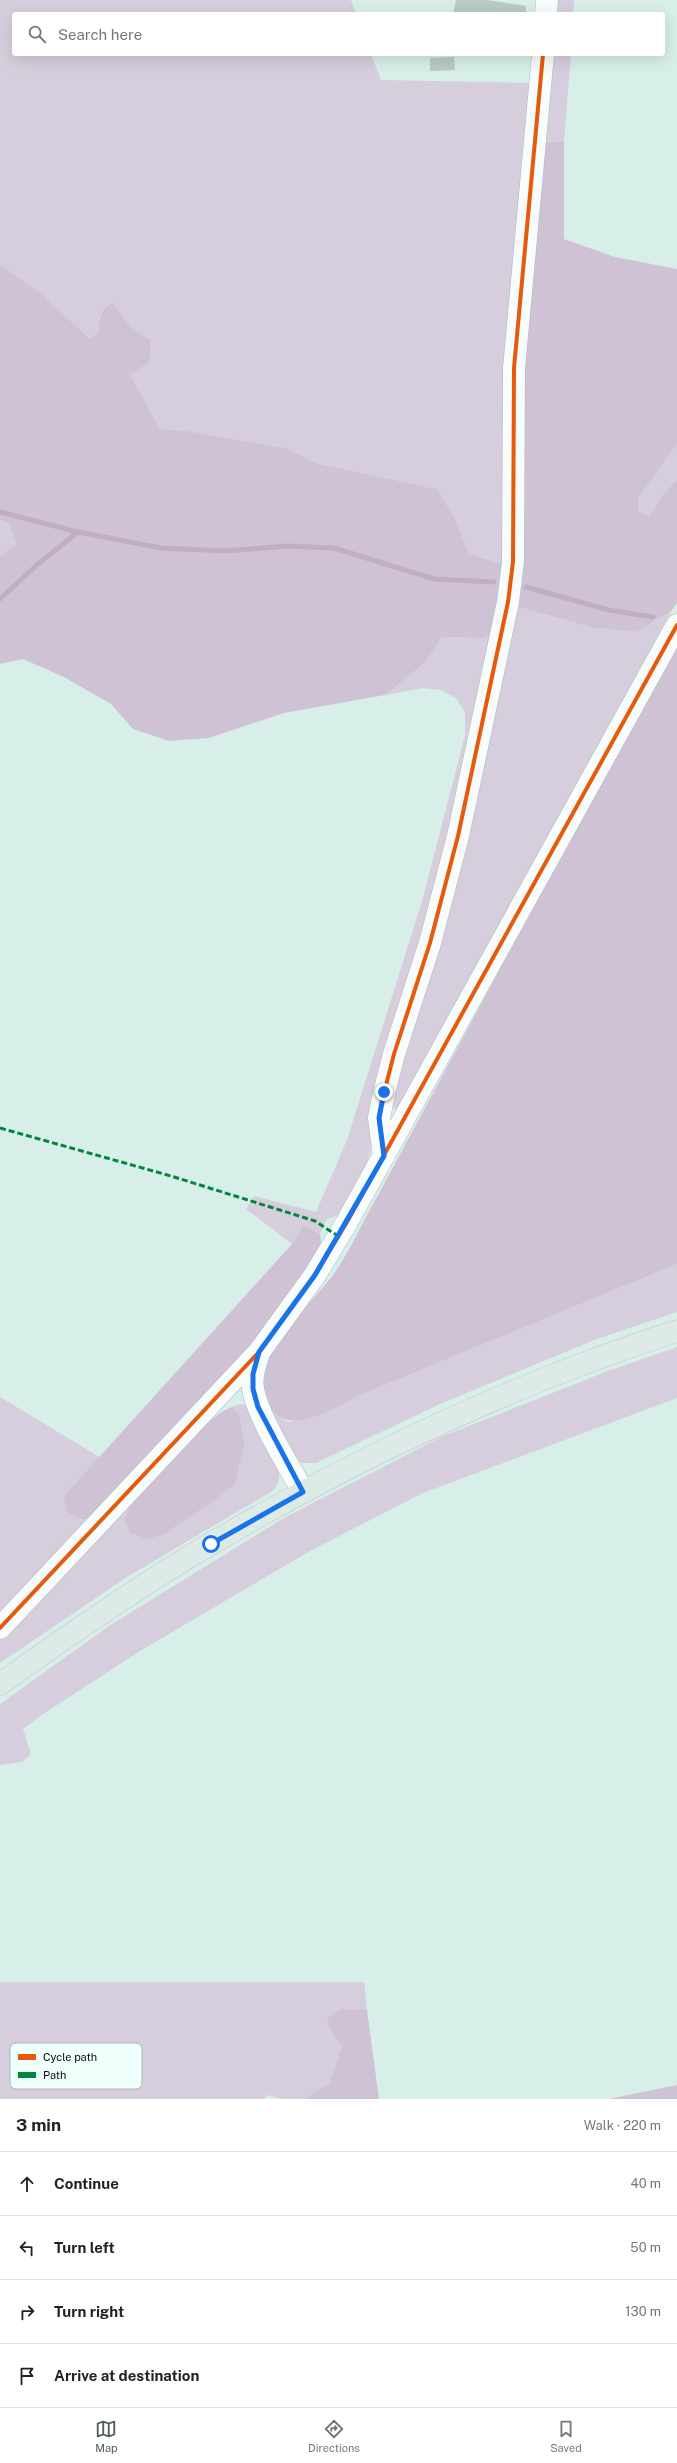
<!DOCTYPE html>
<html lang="en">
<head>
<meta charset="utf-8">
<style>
  body { margin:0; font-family:"Public Sans",sans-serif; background:#f6f6f6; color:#222 }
  .stop { position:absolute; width:12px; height:12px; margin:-9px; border:3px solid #1a73e8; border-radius:50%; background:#fff }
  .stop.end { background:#1a73e8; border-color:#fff; box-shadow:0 1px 4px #0008 }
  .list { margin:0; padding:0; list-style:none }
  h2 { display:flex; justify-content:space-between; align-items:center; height:52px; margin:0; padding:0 16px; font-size:17px }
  h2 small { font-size:13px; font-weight:400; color:#767676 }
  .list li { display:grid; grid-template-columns:26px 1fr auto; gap:12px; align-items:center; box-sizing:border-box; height:64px; padding:0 16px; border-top:1px solid #e0e0e0 }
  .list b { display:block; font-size:15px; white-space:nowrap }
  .list em { font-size:13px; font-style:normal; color:#767676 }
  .icon { flex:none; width:22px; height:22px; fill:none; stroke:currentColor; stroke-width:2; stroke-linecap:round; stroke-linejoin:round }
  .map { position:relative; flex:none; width:677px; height:2099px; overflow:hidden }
  .search { position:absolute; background:#fff; box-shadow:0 4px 16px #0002; left:12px; right:12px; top:12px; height:44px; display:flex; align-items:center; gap:10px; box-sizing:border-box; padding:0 14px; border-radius:4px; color:#767676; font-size:15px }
  .sheet { height:308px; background:#fff }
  nav { display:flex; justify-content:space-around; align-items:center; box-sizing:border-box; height:56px; border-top:1px solid #e0e0e0; background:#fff; font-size:11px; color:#767676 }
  nav a { display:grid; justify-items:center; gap:2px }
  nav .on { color:#4d5d5a }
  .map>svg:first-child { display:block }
</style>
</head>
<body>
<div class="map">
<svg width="677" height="2099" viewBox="0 0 677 2099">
  <rect width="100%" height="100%" fill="#d8eee9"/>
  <path fill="#d6cedc" d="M0 0H351L356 14H14V54H371L381 80 533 83 503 564 469 554 456 520 437 489 316 463 286 448 188 431 160 429 130 374 151 340C133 332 124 319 113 303L99 318 98 333 89 338 42 294 0 265Z
    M553 0H574L573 14H551Z
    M548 54H571L564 141 540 143Z
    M677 444V480L665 492 649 516 638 512V499Z
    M0 520 9 523 18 544 0 557Z
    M514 606 595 628 637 632 672 610 400 1108 395 1109 390 1103Z
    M495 631 457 812 373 1117 370 1153 362 1175 340 1214 327 1219 320 1234 308 1226 302 1227 292 1244 246 1209 254 1196 316 1212 347 1140 423 898 465 735V712L456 698 441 690 423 688 385 695 425 663 442 637 484 638Z
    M677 1264V1312L597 1339 440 1404 316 1463H301L289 1448 270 1411 288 1422 311 1418 358 1396Z
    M677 1347V1398L423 1493 310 1551 140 1651 40 1716 23 1729 31 1754 22 1762 0 1765V1704L109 1626 284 1518 441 1437 608 1371Z
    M0 1397 101 1458 64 1496 94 1519 0 1617Z
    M241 1404 248 1406 279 1469V1480L274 1490 127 1577 0 1663V1637L129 1507 124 1520 130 1533 146 1539 239 1414 231 1407Z
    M0 1982H364L367 2010 341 2009 331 2032 342 2046 330 2082 305 2099H281L268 2095 263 2099H0Z"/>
  <path fill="#cfc2d5" d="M564 141V239L615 257 677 269V444L638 499V512L649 516 665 492 677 480V603L672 610 637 632 595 628 514 606 522 366 540 143Z
    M0 265 42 294 89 338 98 333C99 318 100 310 113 303 124 319 133 332 151 340L149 363 130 374 160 429 188 431 286 448 316 463 437 489 456 520 469 554 503 564 495 631 484 638 442 637 425 663 385 695 284 713 209 738 169 741 133 729 111 704 64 677 23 659 0 664V557L17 544 9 523 0 520Z
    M677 641V1264L358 1396C333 1408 283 1442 267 1401 263 1392 260 1375 264 1366 279 1331 306 1308 330 1279 346 1259 363 1221 377 1197Z
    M307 1226 320 1234 322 1248 274 1318 201 1408 94 1519H80L67 1512 64 1496 292 1244 302 1227Z
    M231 1407 239 1413 244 1444 235 1484 209 1504 162 1535 146 1539 130 1533 124 1520 129 1507C156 1477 196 1424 231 1407Z
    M341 2009 367 2010 379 2099H305L330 2082 342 2046 331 2032 327 2019Z
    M677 2085V2099H609Z"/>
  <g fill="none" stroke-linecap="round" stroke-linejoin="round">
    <path stroke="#c2adc6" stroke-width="5" d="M0 512 78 532
      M526 587 609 610 653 617
      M0 599 38 564 78 532 161 548 225 551 287 546 334 548 434 579 494 582"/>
  </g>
  <path fill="#b9cac7" d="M456 0H487L526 6V14H453Z
    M454 57 455 70 430 71V58Z"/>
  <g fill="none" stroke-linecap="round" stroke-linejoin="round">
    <defs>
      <path id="minor" d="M546 14 547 0
        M384 1156 379 1118 384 1093 394 1054 430 943 458 836 508 602 513 562 514 368 543 54
        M259 1353C255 1365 251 1377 253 1389 258 1418 289 1465 303 1492
        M0 1628 259 1352 315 1275 347 1222 677 625"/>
      <path id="major" d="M0 1684C69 1635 139 1586 212 1543 359 1457 515 1383 677 1331"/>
    </defs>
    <use href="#minor" stroke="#a9bbb7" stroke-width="23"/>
    <use href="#major" stroke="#bec9c7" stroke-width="23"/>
    <use href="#minor" stroke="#f9fcfc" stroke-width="22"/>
    <use href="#major" stroke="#deeae7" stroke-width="22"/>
    <path stroke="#00873e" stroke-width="3" stroke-dasharray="6 3" stroke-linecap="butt" d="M0 1128 171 1176 315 1221 338 1236"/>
    <defs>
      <path id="cycleway" d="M384 1156 379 1118 384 1093 394 1054 430 943 458 836 508 602 513 562 514 368 543 54
        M0 1628 259 1352 315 1275 347 1222 677 625"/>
    </defs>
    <use href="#cycleway" stroke="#effffb" stroke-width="6"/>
    <use href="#cycleway" stroke="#e8590c" stroke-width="4"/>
  </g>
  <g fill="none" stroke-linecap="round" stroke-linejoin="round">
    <path stroke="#1a73e8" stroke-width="5" d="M211 1544 303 1492 258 1407 253 1389V1374L259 1352 315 1275 384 1156 379 1118 384 1092"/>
  </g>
  <rect x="10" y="2043" width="132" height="46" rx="6" fill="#effffb" stroke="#a8b7b4" stroke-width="1"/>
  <rect x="18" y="2054" width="18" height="6" fill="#e8590c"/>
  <rect x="18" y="2072" width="18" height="6" fill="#00873e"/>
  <g font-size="11" fill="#020f0d">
    <text x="43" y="2061">Cycle path</text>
    <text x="43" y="2079">Path</text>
  </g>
</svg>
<div class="stop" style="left:211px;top:1544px"></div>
<div class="stop end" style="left:384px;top:1092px"></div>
<div class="search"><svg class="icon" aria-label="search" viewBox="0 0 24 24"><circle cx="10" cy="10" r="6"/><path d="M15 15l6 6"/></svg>Search here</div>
</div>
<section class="sheet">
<h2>3 min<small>Walk · 220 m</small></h2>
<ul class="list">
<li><svg class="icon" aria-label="ahead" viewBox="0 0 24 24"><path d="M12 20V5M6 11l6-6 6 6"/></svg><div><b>Continue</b></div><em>40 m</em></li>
<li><svg class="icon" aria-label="left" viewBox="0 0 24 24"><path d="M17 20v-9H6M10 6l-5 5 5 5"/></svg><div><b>Turn left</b></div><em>50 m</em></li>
<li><svg class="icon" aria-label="right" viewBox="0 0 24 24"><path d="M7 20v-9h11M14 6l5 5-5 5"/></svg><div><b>Turn right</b></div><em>130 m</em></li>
<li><svg class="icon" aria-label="arrive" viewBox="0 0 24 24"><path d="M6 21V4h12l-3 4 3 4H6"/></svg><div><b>Arrive at destination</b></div></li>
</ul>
</section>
<nav>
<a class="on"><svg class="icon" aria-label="map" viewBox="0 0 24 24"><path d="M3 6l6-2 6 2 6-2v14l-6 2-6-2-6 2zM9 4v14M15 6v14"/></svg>Map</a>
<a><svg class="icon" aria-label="directions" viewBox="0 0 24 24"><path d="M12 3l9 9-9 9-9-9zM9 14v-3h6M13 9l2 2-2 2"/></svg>Directions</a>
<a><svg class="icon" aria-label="saved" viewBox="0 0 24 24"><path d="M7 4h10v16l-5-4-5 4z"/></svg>Saved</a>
</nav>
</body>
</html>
